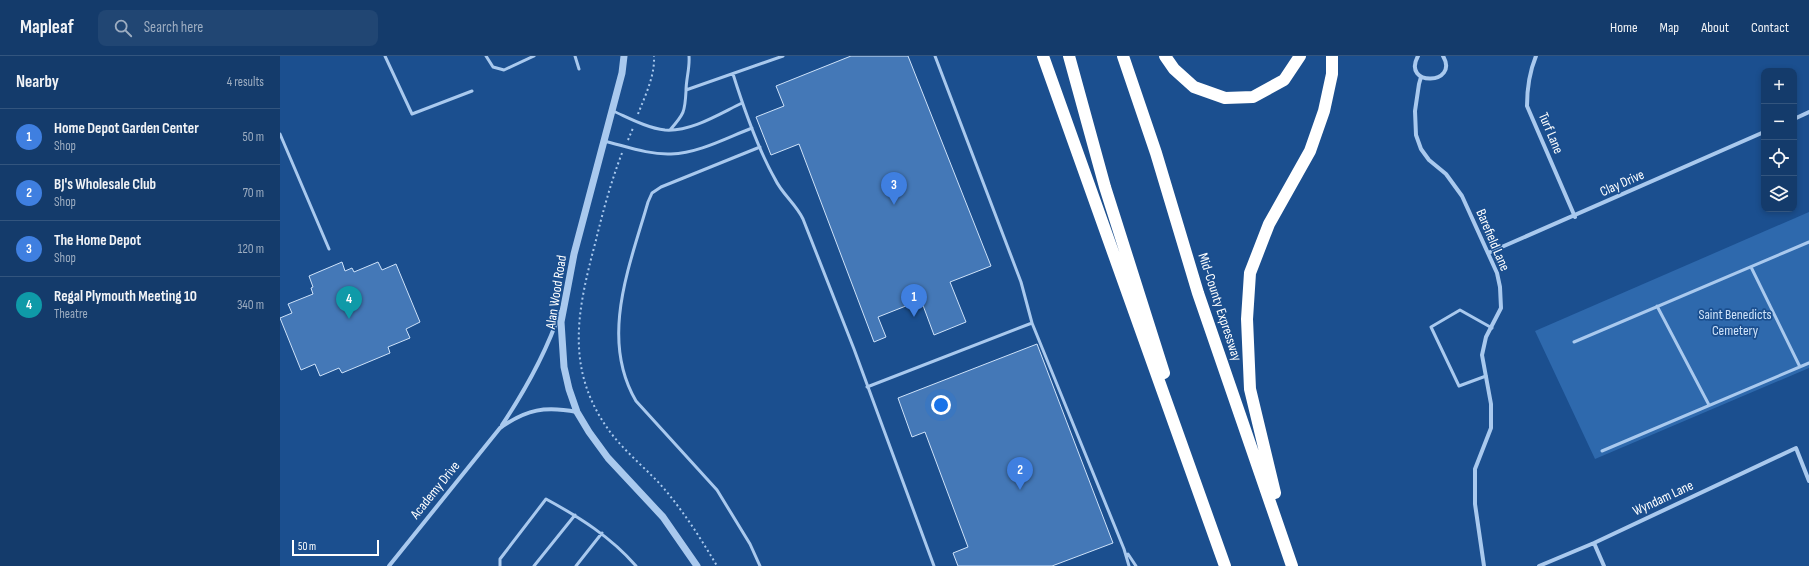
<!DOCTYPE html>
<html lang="en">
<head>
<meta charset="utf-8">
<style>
  body { margin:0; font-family:"Sofia Sans Condensed",sans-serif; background:#214673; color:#f1f3f6 }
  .controls { position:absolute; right:12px; top:12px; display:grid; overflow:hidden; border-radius:8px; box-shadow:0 2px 6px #0003 }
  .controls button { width:36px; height:36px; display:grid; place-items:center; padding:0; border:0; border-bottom:1px solid #33557e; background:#143b6b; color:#f1f3f6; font:20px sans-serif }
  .scale { position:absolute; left:12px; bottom:10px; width:87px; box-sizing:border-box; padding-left:4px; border:2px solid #fff; border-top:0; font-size:11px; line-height:14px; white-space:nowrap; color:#fff; -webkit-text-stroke:3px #1b4f8f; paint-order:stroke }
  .you { position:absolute; left:661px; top:349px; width:14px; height:14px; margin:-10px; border:3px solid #fff; border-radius:50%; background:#1a73e8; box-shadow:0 0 0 6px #1a73e833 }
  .badge { display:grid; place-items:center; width:26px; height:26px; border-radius:50%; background:#ffd166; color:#fff; font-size:13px; font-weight:700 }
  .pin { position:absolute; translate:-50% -33px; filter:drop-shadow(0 1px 2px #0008) }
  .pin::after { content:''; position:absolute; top:21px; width:14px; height:12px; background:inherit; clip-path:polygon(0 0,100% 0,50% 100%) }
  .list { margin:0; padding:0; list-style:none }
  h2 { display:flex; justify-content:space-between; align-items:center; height:52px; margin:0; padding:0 16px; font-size:17px }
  h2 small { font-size:13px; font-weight:400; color:#9dadc1 }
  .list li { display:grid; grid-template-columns:26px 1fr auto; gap:12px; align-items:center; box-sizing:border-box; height:56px; padding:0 16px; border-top:1px solid #33557e }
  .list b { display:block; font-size:15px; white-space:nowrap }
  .list p { margin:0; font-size:13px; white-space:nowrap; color:#9dadc1 }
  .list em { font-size:13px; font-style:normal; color:#9dadc1 }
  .icon { flex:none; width:22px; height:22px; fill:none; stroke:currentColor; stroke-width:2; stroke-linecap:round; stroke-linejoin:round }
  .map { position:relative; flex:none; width:1529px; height:510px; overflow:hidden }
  header { display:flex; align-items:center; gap:24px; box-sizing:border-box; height:56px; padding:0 20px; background:#143b6b; border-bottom:1px solid #33557e }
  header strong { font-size:19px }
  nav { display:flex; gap:22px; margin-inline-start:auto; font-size:14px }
  .search { width:280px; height:36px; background:#214673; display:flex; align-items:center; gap:10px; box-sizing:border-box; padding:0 14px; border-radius:8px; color:#9dadc1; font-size:15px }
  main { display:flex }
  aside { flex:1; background:#143b6b }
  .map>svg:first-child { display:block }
</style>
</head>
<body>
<header>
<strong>Mapleaf</strong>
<div class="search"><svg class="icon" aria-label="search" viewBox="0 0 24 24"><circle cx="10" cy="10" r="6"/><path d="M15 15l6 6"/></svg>Search here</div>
<nav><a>Home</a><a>Map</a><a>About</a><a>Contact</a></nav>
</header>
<main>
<aside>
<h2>Nearby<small>4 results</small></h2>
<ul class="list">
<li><span class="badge" style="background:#3f7fe0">1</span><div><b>Home Depot Garden Center</b><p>Shop</p></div><em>50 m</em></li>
<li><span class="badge" style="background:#3f7fe0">2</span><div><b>BJ's Wholesale Club</b><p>Shop</p></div><em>70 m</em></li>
<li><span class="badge" style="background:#3f7fe0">3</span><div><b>The Home Depot</b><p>Shop</p></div><em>120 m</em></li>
<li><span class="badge" style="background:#0f9aa8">4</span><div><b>Regal Plymouth Meeting 10</b><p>Theatre</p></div><em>340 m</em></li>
</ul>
</aside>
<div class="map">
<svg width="1529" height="510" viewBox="0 0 1529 510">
  <rect width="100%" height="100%" fill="#1b4f8f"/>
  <path fill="#2e69ad" d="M1529 156V312L1315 403 1255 275Z"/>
  <path fill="#4478b7" stroke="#cfe3fa" d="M571 0H628L711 210 670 226 686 266 654 279 641 244 598 261 606 281 594 286 519 88 491 99 476 61 504 50 496 30Z
    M62 206 65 215 72 212 74 216 98 206 102 214 116 208 140 266 126 273 130 282 108 291 110 297 62 317 59 312 40 320 35 308 21 314 0 262 12 257 8 248 33 238 31 232 33 231 29 220Z
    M757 288 833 487 772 510H678L673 497 688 491 645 376 632 381 618 342Z"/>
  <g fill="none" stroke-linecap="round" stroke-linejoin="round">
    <path stroke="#a9c9ee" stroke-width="2" stroke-dasharray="2 3" stroke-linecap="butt" d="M358 58C365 40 375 20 374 0
      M348 84 353 72
      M342 97C331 126 323 155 316 184 298 252 284 311 328 373 342 393 363 410 380 428 402 453 420 481 437 510"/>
    <path stroke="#a9c9ee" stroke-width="3" d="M105 0 132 58 192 35
      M206 0 213 11 224 14 254 0
      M295 0 299 13
      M655 0 741 226 752 267
      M453 18C464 53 477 91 495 123 502 138 516 148 523 163L574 293 654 510
      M406 34 503 0
      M333 55C349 62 367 72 385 74 411 76 439 58 462 47
      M390 74C404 58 405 56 406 35 406 23 410 12 409 0
      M0 78 49 193
      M324 85C345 90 369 99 391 98 419 97 446 82 472 72
      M1471 211 1520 311
      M1377 250 1429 349
      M1294 286 1529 186
      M1206 320 1179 330 1151 271 1180 254 1212 272
      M587 331 752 267 844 493 849 510
      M1322 395 1529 307
      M848 498 856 510
      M220 510V503L266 443C299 461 331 481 356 510
      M254 510 295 459
      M296 510 322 477
      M480 510 470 488 437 434 356 345C319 282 350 209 368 146L372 137 381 131 480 91"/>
    <path stroke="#a9c9ee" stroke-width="4" d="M1138 0C1121 31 1180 29 1163 0
      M1256 0C1249 17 1247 32 1247 50L1295 161
      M1141 21 1139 28 1135 55 1136 79 1141 93 1149 104 1166 118 1182 140 1217 217 1220 231 1221 252 1206 281 1202 299 1211 348V372L1195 413V448L1204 510
      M1514 63 1529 56
      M1208 197 1484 76
      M222 369C246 333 266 297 280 256
      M1314 487 1324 510
      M109 510 220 372C247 353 265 350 297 356
      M1259 510 1314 487 1516 392 1529 425"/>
    <path stroke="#a9c9ee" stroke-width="7" d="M344 0 342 17 294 198 287 235 281 266 284 311 289 333 297 356 309 376 328 402 383 461 417 510"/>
    <path stroke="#fff" stroke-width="12" d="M763 0 945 510
      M789 0 825 131 884 317
      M843 0 876 97 918 237 1012 510
      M885 0 894 13 914 31 945 42 973 41 1004 24 1020 0
      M995 437 970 333 967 263 970 217 989 168 1030 95 1044 55 1052 18V0"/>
  </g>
  <g text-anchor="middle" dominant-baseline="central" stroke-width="3.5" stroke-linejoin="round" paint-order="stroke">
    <g font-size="14" fill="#fff" stroke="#1b4f8f">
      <text transform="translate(1271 77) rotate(67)">Turf Lane</text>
      <text transform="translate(1342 127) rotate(-24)">Clay Drive</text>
      <text transform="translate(1213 184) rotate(67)">Barefield Lane</text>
      <text transform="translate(276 236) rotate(-81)">Alan Wood Road</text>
      <text transform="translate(940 251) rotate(72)">Mid-County Expressway</text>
      <text transform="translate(155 434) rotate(-51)">Academy Drive</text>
      <text transform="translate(1383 442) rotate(-25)">Wyndam Lane</text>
    </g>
    <g font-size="14" fill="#cfe3fa" stroke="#1b4f8f">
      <text x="1455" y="258">Saint Benedicts<tspan x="1455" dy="16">Cemetery</tspan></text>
    </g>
  </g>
</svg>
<div class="controls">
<button>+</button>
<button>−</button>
<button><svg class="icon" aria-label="locate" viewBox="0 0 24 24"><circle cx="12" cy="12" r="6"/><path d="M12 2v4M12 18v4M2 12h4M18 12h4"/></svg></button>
<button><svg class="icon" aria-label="layers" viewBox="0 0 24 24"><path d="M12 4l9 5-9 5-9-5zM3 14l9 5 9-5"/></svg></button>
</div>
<div class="scale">50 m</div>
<div class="you"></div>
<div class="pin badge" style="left:634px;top:261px;background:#3f7fe0">1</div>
<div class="pin badge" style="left:740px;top:434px;background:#3f7fe0">2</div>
<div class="pin badge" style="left:614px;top:149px;background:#3f7fe0">3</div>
<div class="pin badge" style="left:69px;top:263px;background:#0f9aa8">4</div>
</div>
</main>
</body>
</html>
